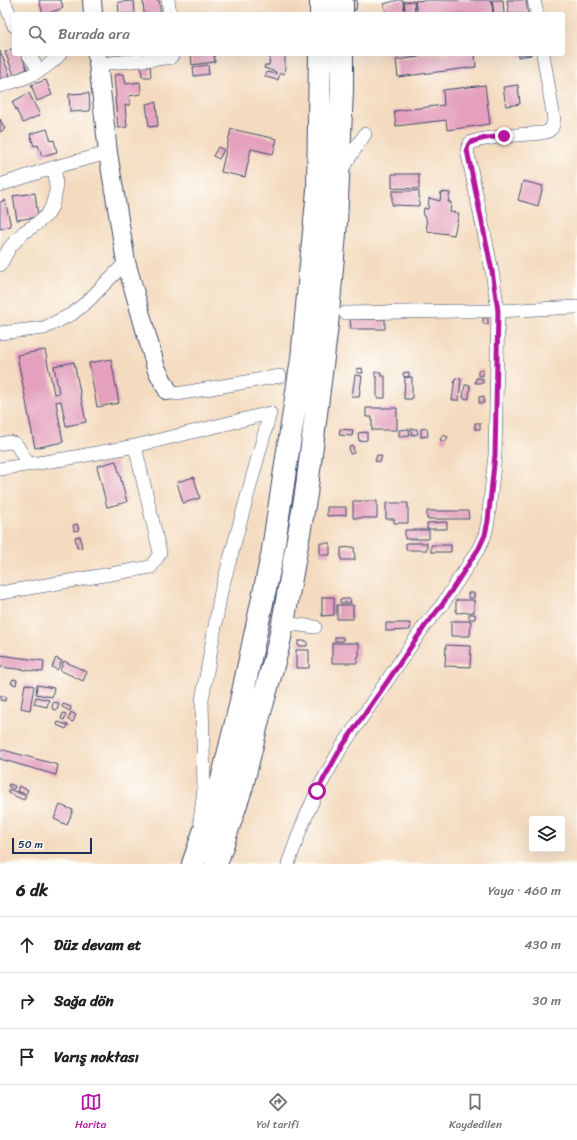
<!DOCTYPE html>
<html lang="tr">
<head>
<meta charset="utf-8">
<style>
  body { margin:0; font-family:Sriracha,sans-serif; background:#f6f6f6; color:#202124 }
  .controls { position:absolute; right:12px; bottom:12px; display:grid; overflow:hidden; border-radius:4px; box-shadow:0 4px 16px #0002 }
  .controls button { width:36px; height:36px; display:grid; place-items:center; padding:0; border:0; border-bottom:1px solid #e0e0e0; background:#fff; color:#202124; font:20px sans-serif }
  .scale { position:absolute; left:12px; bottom:10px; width:80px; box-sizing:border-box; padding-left:4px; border:2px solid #1b2f5e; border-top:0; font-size:11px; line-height:14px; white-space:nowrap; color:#1b2f5e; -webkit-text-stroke:3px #fdfcf7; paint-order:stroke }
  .stop { position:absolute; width:12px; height:12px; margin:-9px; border:3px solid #b5179e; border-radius:50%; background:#fff }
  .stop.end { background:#b5179e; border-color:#fff; box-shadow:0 1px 4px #0008 }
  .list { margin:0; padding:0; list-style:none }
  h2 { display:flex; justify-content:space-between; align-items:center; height:52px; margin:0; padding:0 16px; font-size:17px }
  h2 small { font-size:13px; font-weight:400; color:#757577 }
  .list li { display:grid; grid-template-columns:26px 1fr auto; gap:12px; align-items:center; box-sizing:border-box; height:56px; padding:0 16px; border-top:1px solid #e0e0e0 }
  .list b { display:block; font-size:15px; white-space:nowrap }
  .list em { font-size:13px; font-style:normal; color:#757577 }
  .icon { flex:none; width:22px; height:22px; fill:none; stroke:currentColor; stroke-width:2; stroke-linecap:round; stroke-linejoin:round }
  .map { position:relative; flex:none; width:577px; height:864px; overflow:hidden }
  .search { position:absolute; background:#fff; box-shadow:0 4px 16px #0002; left:12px; right:12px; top:12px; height:44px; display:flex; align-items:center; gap:10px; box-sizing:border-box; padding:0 14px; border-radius:4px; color:#757577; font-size:15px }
  .sheet { height:220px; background:#fff }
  nav { display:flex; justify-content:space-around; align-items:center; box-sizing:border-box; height:56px; border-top:1px solid #e0e0e0; background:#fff; font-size:11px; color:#757577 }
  nav a { display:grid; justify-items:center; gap:2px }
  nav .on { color:#b5179e }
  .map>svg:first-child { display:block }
</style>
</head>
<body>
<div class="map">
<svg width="577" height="864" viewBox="0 0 577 864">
  <rect width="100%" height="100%" fill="#fdfcf7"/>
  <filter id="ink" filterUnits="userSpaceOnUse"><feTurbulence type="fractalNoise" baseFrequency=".025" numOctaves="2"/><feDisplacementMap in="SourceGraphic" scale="8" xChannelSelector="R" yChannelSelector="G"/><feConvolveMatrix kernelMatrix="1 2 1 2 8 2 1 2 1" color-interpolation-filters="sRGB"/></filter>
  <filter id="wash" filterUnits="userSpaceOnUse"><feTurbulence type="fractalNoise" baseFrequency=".012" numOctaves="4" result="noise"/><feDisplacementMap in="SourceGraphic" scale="16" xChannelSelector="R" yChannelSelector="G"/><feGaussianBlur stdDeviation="0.9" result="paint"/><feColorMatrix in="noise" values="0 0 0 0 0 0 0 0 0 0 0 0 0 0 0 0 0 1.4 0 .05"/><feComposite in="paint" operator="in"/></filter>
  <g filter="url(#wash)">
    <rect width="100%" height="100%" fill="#f4dbbf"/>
    <g id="blocks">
      <path fill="#e4a0bd" d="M39 0H61L63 8 46 14H43Z
        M143 0H159L161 14H144Z
        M349 0H357L356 10 349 9Z
        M398 0H403L404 14H386L384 4Z
        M426 0H491L493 14H417L415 1Z
        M492 0H503L504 14H494Z
        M507 0H526L528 14H509Z
        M134 1 135 14H119L118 2Z
        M414 1 415 14H406L404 2Z
        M14 48V54H21L27 69 14 75 5 52Z
        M0 51 10 75 0 80Z
        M191 54H214L215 62 192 65Z
        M271 54H285V67L284 74 280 73 278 80 265 77 267 72 276 74V72L264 68 265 65H269L270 56Z
        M387 54H415V56H387Z
        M418 54H475L476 67 398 77 396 60 419 57Z
        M518 54H531V55L518 57Z
        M150 65 151 77H142L141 66Z
        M208 65 209 74 194 76 193 67Z
        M124 74 126 84 140 82 141 94 129 96 130 105H125L127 127 118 128 115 98 116 97 114 75Z
        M46 80 52 95 37 101 31 85Z
        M485 85 490 124 447 130 446 120 396 126 394 111 444 105 443 90Z
        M518 85 520 104 506 106 503 87Z
        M29 93 40 115 23 123 12 102Z
        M89 93 90 111 70 112 69 94Z
        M156 102 158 126 149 127 146 104Z
        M0 119 5 129 0 132Z
        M47 129 51 141 54 140 57 152 42 156 38 145 34 146 30 134Z
        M231 129 277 139 273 154 251 149 245 177 221 172Z
        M218 147 224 150 219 159 213 156Z
        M392 174H419V189L392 188Z
        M523 181 543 186 538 206 518 200Z
        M392 191H419V206L392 205Z
        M441 192 450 193 448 202H451L450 212 459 213 454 235 427 231 426 217 423 216 424 208 428 209 429 198 440 201Z
        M35 193 38 217 17 220 13 196Z
        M5 200 11 226 0 229V202Z
        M483 318H488V324H483Z
        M350 319H385V329H351Z
        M45 350 54 394 59 393 54 366 74 362 86 422 66 426 61 401 56 402 63 442 35 448 17 355Z
        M111 359 119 403 97 407 89 363Z
        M362 368 363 373H357V369Z
        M478 370H483V376H478Z
        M375 372H381V376H385V398H377V377H375Z
        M409 372V377H405H412V399H404L405 377H404L403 373Z
        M355 375 362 376 359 397H352Z
        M455 378 461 379 459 400H452Z
        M476 378 483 379V383H475Z
        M465 385H470L469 399 463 398Z
        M484 396V403H479V397Z
        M366 408H397V430H372V417H366Z
        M475 423H480V429H475Z
        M427 428 428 436 421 437V429Z
        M340 429 353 430 352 436 339 435Z
        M409 429 410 436 399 437V430Z
        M411 429H417L418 434 412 435Z
        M367 432V440L359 441 358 433Z
        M443 435 448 437 445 442 440 440Z
        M353 446 354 453 350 454 349 447Z
        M377 455 382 456 380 462 375 461Z
        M116 461 127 502 107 507 97 466Z
        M194 477 200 498 183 503 177 482Z
        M353 501H377V518H353Z
        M386 503H408V523H394V519H386Z
        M327 507H346V515L327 516Z
        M427 511H468L469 519H427Z
        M447 522V529H427V523Z
        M77 524 79 530 74 531 73 525Z
        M405 530H429V539H405Z
        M80 536 82 547 77 548 75 537Z
        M320 543H330V555H320Z
        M406 543H427V550H406Z
        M431 545H451V552H431Z
        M354 547 355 560H341V548Z
        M468 593H474V598H468Z
        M322 597H334V615L322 616Z
        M340 599H350L351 603H340Z
        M456 600H474V612L456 613Z
        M337 605H353V619H337Z
        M469 614H475V619H469Z
        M451 621H471L470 636H451Z
        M386 623H410V630L386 631Z
        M335 637H343V641H335Z
        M298 641H307V646H298Z
        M332 643H359V657H357V663H332Z
        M446 645 471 646 470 667 445 666Z
        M296 650H309V668H296Z
        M0 655 44 661 43 672 0 667Z
        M56 658 62 661 57 670 52 667Z
        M64 661 87 672 83 681 60 670Z
        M13 679 17 680 16 685 11 683Z
        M25 684 34 686 30 710 21 708Z
        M37 685 54 688 52 697 36 694Z
        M1 695 6 697 5 701 0 700Z
        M36 697 49 700 47 707 34 704Z
        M53 702 59 703 57 710 52 709Z
        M63 704 71 707 70 711 62 707Z
        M71 712 76 715 73 722 68 720Z
        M63 713 66 714 64 720 61 719Z
        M58 722 68 725 66 729 57 725Z
        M0 749 58 765 56 775 0 759Z
        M9 784 15 786 14 789 8 786Z
        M19 786 28 790 26 794 17 791Z
        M9 789 26 796 24 800 8 793Z
        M60 805 73 810 67 825 54 819Z"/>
    </g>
  </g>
  <g filter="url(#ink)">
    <use href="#blocks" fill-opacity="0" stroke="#3c496d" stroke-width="1"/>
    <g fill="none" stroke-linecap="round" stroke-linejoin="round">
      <defs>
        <path id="street" d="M3 0 6 5 14 26
          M168 0 170 14
          M534 0 537 14
          M28 54 40 71
          M98 64 166 58H170L173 54
          M0 86C22 79 44 73 60 54
          M340 172 365 134
          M0 185 55 167 108 153
          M0 265 10 247 24 232 35 225 48 214 52 206 56 191 55 167
          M345 313 460 311H498L577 307
          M0 333 44 328 72 314 88 301 126 262
          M168 391 177 394 280 376
          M0 444 9 442 16 444 29 465
          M0 469 70 458 135 446 270 413 221 592 202 700 204 789 200 821
          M0 593 151 567 160 553 135 446
          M283 623 315 627
          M288 864 301 828 317 791 341 748 425 625 442 605 479 548 485 535 488 521 495 455 498 311 492 271 467 150 470 143 479 140 504 136 542 133 547 132 552 128 554 119 543 54"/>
        <path id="secondary" d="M92 0 93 14
          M97 54 108 153 126 262 156 368 168 391"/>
        <path id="highway" d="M342 0V14
          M321 14V0
          M193 864 222 780 240 706 272 556 302 359 318 190 320 54
          M216 864 242 786 259 716 278 647 283 623 306 494 327 325 336 222 342 90V54"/>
      </defs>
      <use href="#street" stroke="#3c496d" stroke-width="14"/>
      <use href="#secondary" stroke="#3c496d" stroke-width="20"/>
      <use href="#highway" stroke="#3c496d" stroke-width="24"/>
      <use href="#street" stroke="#fff" stroke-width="13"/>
      <use href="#secondary" stroke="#fff" stroke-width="18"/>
      <use href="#highway" stroke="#fff" stroke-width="22"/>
    </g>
  </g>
  <g fill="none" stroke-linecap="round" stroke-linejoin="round" filter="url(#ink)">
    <path stroke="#b5179e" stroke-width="5" d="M317 791 341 748 385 685 425 626 442 605 479 548 485 535 488 521 495 455 498 311 492 271 467 150C468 147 467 146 469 144 475 138 496 137 504 136"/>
  </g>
</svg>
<div class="controls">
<button><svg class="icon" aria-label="layers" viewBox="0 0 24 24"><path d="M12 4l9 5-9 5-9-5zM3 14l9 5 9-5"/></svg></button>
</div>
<div class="scale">50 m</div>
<div class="stop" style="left:317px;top:791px"></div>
<div class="stop end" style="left:504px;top:136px"></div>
<div class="search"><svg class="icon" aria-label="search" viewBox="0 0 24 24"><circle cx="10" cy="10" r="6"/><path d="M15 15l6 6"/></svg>Burada ara</div>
</div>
<section class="sheet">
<h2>6 dk<small>Yaya · 460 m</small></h2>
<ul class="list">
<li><svg class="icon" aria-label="ahead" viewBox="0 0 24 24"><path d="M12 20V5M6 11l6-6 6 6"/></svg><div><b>Düz devam et</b></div><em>430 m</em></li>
<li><svg class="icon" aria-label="right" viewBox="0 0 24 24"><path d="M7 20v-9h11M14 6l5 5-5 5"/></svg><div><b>Sağa dön</b></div><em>30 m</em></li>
<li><svg class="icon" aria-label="arrive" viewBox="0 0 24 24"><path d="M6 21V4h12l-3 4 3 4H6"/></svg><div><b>Varış noktası</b></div></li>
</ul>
</section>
<nav>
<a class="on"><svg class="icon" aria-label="map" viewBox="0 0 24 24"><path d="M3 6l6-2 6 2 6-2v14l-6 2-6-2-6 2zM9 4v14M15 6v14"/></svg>Harita</a>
<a><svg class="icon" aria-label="directions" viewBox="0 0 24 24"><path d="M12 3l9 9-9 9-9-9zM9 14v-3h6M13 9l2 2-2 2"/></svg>Yol tarifi</a>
<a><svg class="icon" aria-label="saved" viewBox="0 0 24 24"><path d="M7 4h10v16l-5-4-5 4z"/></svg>Kaydedilen</a>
</nav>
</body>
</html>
